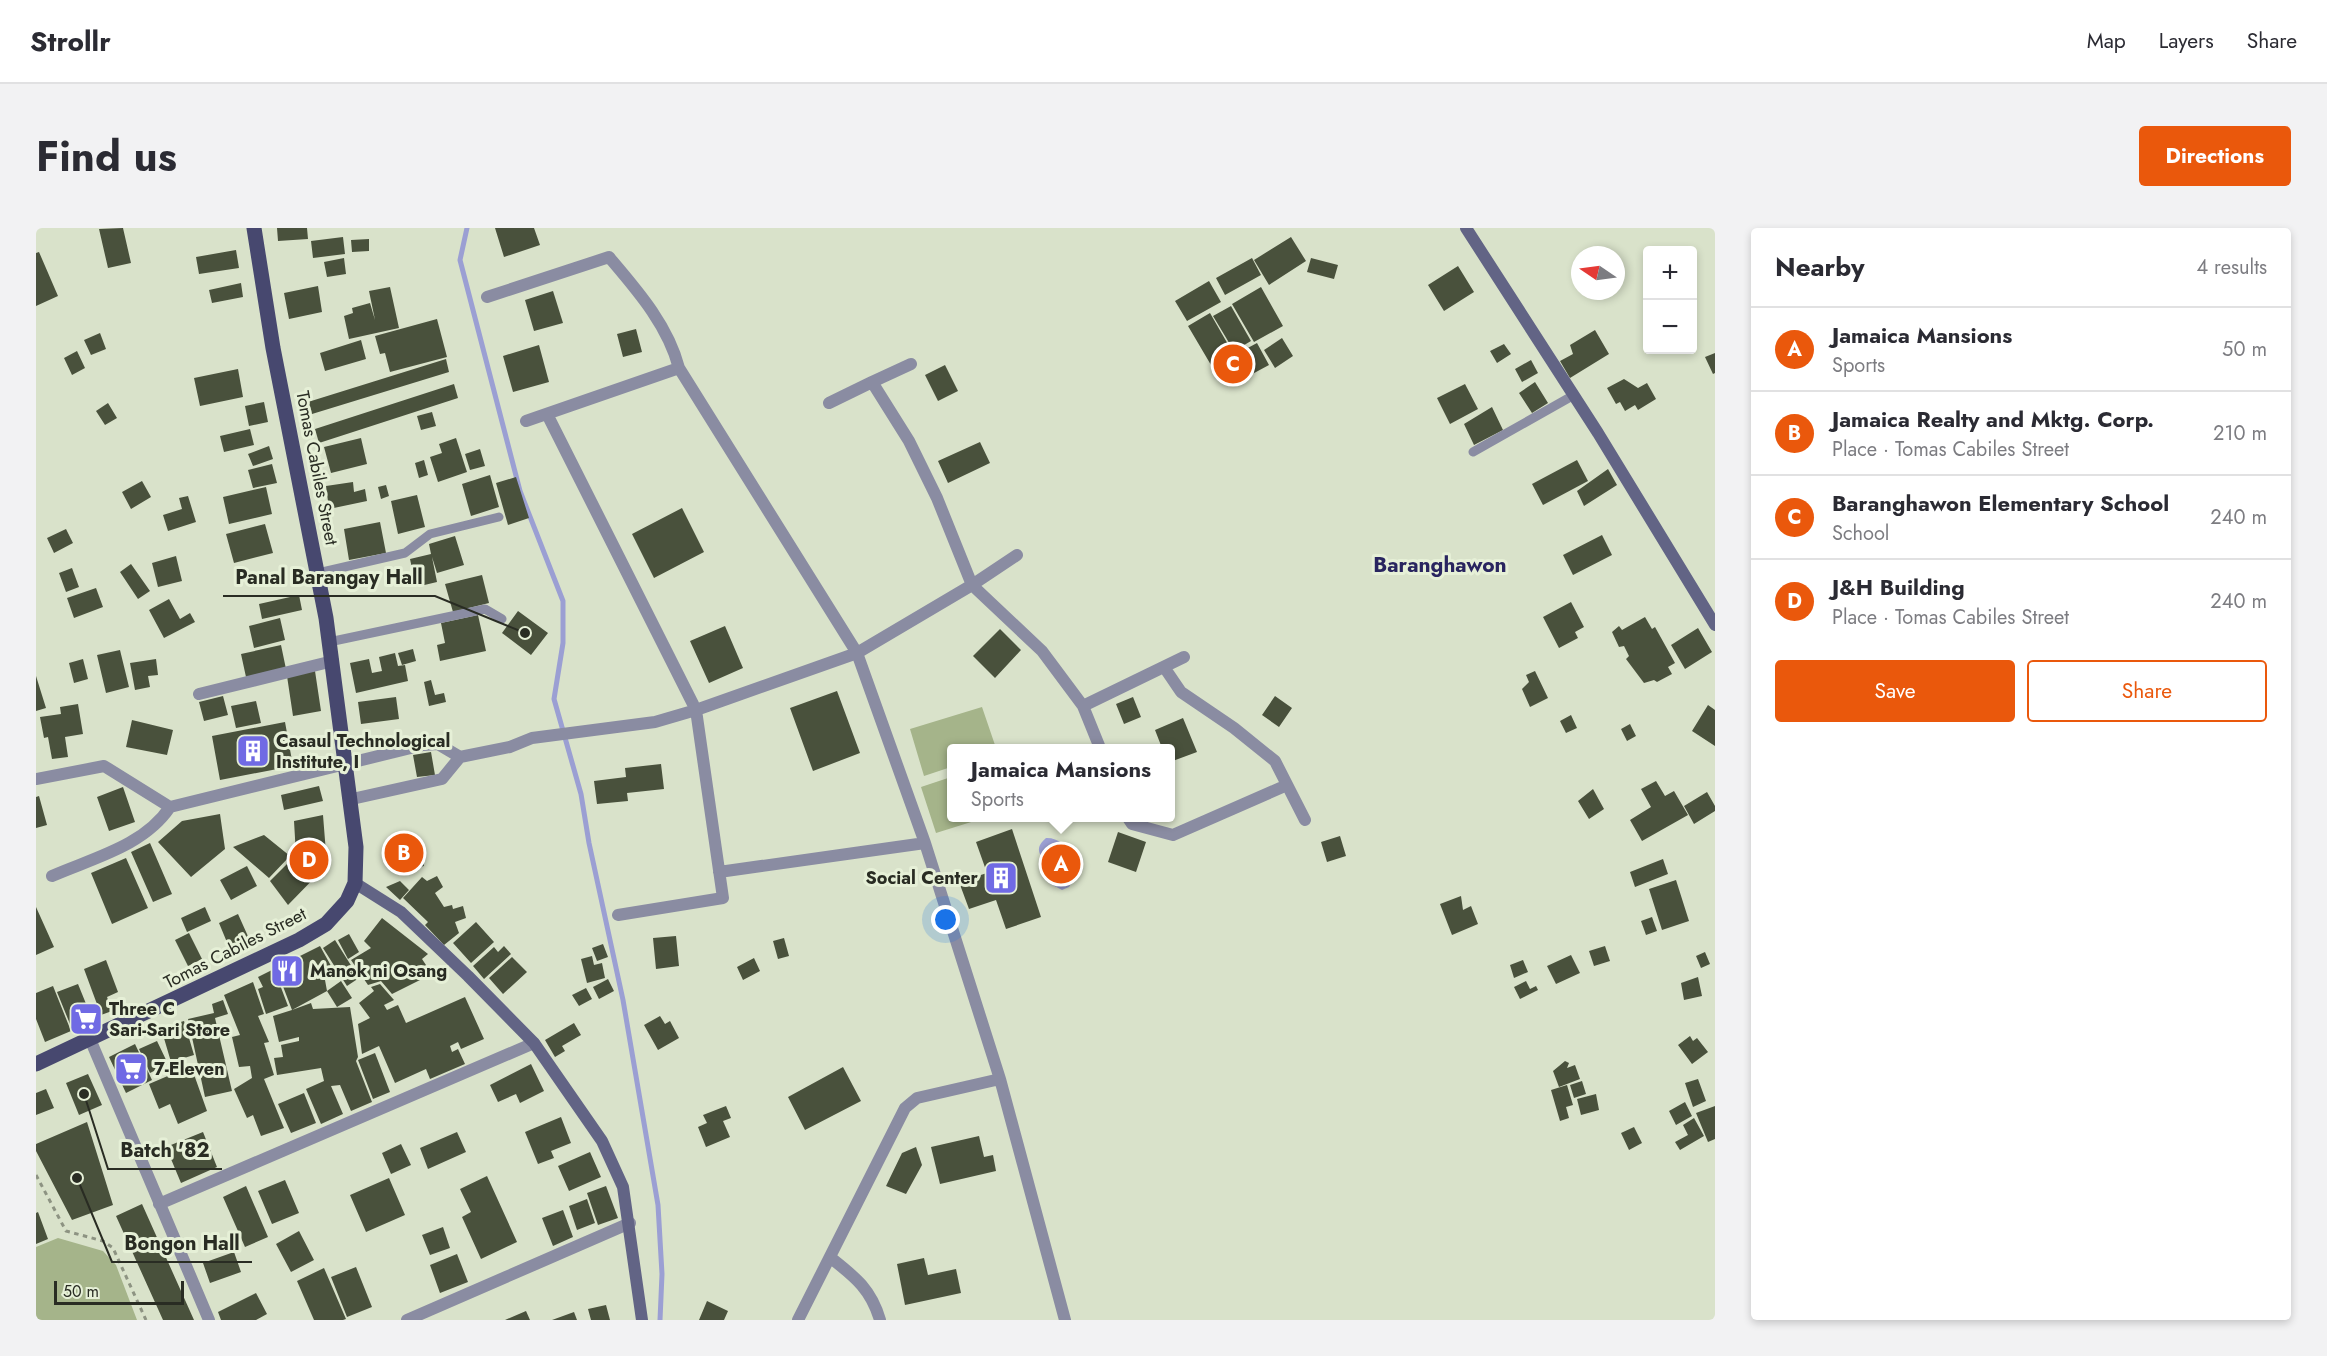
<!DOCTYPE html>
<html lang="en">
<head>
<meta charset="utf-8">
<style>
  body { margin:0; font-family:Jost,sans-serif; background:#f2f2f3; color:#2b2b33 }
  .controls { position:absolute; right:18px; top:18px; display:grid; overflow:hidden; border-radius:6px; box-shadow:0 3px 9px #0003 }
  .controls button { width:54px; height:54px; display:grid; place-items:center; padding:0; border:0; border-bottom:2px solid #e1e1e2; background:#fff; color:#2b2b33; font:30px sans-serif }
  .compass { position:absolute; left:1535px; top:18px; width:54px; height:54px; border-radius:50%; background:#fff; box-shadow:0 3px 9px #0003; rotate:283deg }
  .scale { position:absolute; left:18px; bottom:15px; width:130px; box-sizing:border-box; padding-left:6px; border:3px solid #292c23; border-top:0; font-size:16px; line-height:21px; white-space:nowrap; color:#292c23; -webkit-text-stroke:4px #e6f0d7; paint-order:stroke }
  .you { position:absolute; left:910px; top:692px; width:21px; height:21px; margin:-15px; border:4px solid #fff; border-radius:50%; background:#1a73e8; box-shadow:0 0 0 9px #1a73e833 }
  .badge { display:grid; place-items:center; width:39px; height:39px; border-radius:50%; background:#ea580c; color:#fff; font-size:20px; font-weight:700 }
  .pin { position:absolute; translate:-50% -50%; border:3px solid #fff; box-shadow:0 2px 6px #0006 }
  .popup { position:absolute; left:911px; top:516px; width:228px; height:78px; box-sizing:border-box; display:grid; place-content:center; border-radius:6px; background:#fff; filter:drop-shadow(0 2px 4px #0005); font-size:20px; white-space:nowrap; color:#7c7c81 }
  .popup b { font-size:22px; color:#2b2b33 }
  .popup::after { content:''; position:absolute; left:50%; top:100%; margin-left:-12px; border:12px solid transparent; border-top-color:#fff }
  .list { margin:0; padding:0; list-style:none }
  h2 { display:flex; justify-content:space-between; align-items:center; height:78px; margin:0; padding:0 24px; font-size:26px }
  h2 small { font-size:20px; font-weight:400; color:#7c7c81 }
  .list li { display:grid; grid-template-columns:39px 1fr auto; gap:18px; align-items:center; box-sizing:border-box; height:84px; padding:0 24px; border-top:2px solid #e1e1e2 }
  .list b { display:block; font-size:22px; white-space:nowrap }
  .list p { margin:0; font-size:20px; white-space:nowrap; color:#7c7c81 }
  .list em { font-size:20px; font-style:normal; color:#7c7c81 }
  .actions { display:flex; gap:12px; padding:18px 24px }
  .actions a { flex:1; padding:14px 0; border:2px solid #ea580c; border-radius:6px; text-align:center; font-size:21px; color:#ea580c }
  .actions .main { background:#ea580c; color:#fff }
  .map { position:relative; flex:none; width:1679px; height:1092px; overflow:hidden; border-radius:6px }
  header { display:flex; align-items:center; gap:36px; box-sizing:border-box; height:84px; padding:0 30px; background:#fff; border-bottom:2px solid #e1e1e2 }
  header strong { font-size:28px }
  nav { display:flex; gap:33px; margin-inline-start:auto; font-size:21px }
  .intro { display:flex; align-items:center; justify-content:space-between; box-sizing:border-box; height:144px; padding:0 36px }
  h1 { margin:0; font-size:42px }
  .button { padding:15px 27px; border-radius:6px; background:#ea580c; color:#fff; font-size:21px; font-weight:700 }
  main { display:flex; gap:36px; padding:0 36px }
  aside { flex:1; background:#fff; border-radius:6px; box-shadow:0 3px 9px #0003 }
  .map>svg:first-child { display:block }
</style>
</head>
<body>
<header>
<strong>Strollr</strong>
<nav><a>Map</a><a>Layers</a><a>Share</a></nav>
</header>
<div class="intro"><h1>Find us</h1><a class="button">Directions</a></div>
<main>
<div class="map">
<svg width="1679" height="1092" viewBox="0 0 1679 1092">
  <rect width="100%" height="100%" fill="#d9e2ca"/>
  <path fill="#a5b48a" d="M946 479 960 520H916L915 539 888 548 874 501Z
    M915 549 916 590H948L900 605 885 559Z
    M22 1010 67 1023 80 1037 101 1092H0V1019Z"/>
  <path fill="#9b9fd3" d="M1010 610C1033 609 1046 641 1033 659L1026 662 1013 655V639C1006 628 996 622 1010 610Z"/>
  <g fill="none" stroke-linecap="round" stroke-linejoin="round">
    <path stroke="#9b9fd3" stroke-width="5" d="M431 0 424 32 484 263 527 373V415L518 471 545 566 553 615 587 772 622 977 626 1046 624 1092"/>
  </g>
  <path fill="#49513c" d="M87 0 95 35 72 40 63 1Z
    M241 0H271L272 11 242 13Z
    M459 0H498L504 17 468 29Z
    M307 9 309 26 277 30 275 13Z
    M1255 9 1270 33 1233 57 1218 32Z
    M333 11V23L316 24 315 12Z
    M200 22 203 40 163 46 160 29Z
    M3 24 22 68 0 78V25Z
    M308 30 310 46 291 49 288 34Z
    M1216 30 1225 47 1189 67 1180 50Z
    M1275 30 1302 37 1298 51 1271 44Z
    M1422 38 1438 64 1408 83 1392 57Z
    M1173 53 1185 74 1151 93 1139 73Z
    M205 55 207 69 176 75 173 62Z
    M282 58 286 84 253 91 248 65Z
    M354 59 363 100 313 111 308 88 317 85 316 80 334 75 339 92 333 63Z
    M1225 59 1247 98 1218 114 1196 76Z
    M517 63 527 95 498 103 489 72Z
    M1195 78 1215 113 1198 123 1177 88Z
    M1174 85 1197 125 1175 137 1152 98Z
    M401 91 411 129 354 144 349 125 344 126 339 108Z
    M600 101 606 124 587 129 581 106Z
    M1559 102 1573 126 1534 150 1524 133 1537 126 1534 117Z
    M64 105 70 121 55 127 48 112Z
    M1246 110 1257 128 1239 140 1228 122Z
    M325 112 330 131 289 143 284 125Z
    M1221 115 1233 137 1194 158 1182 136Z
    M1468 116 1475 126 1461 135 1454 123Z
    M503 117 513 154 477 164 467 128Z
    M41 123 49 140 36 147 28 130Z
    M1679 125V145L1677 146 1669 129Z
    M410 131 413 144 276 186 272 174Z
    M1495 132 1502 145 1486 154 1479 141Z
    M909 137 922 163 902 173 889 147Z
    M202 141 207 169 164 178 158 150Z
    M1588 151 1602 160 1611 155 1620 171 1602 182 1599 177 1589 183 1584 174 1580 176 1571 160Z
    M1499 154 1512 175 1496 185 1483 165Z
    M418 156 422 170 283 215 279 201Z
    M1429 156 1442 181 1414 196 1401 170Z
    M228 174 232 194 213 198 209 178Z
    M72 175 81 190 69 197 60 183Z
    M1456 179 1467 202 1438 217 1428 196Z
    M396 184 400 198 385 202 381 188Z
    M214 201 218 217 188 224 184 208Z
    M325 210 331 236 295 245 288 219Z
    M420 210 431 244 402 254 394 229 406 225 403 216Z
    M944 214 954 235 912 255 902 233Z
    M233 218 237 231 217 238 212 226Z
    M444 221 449 238 434 242 429 226Z
    M388 232 392 247 383 250 379 235Z
    M1541 232 1552 253 1507 277 1496 256Z
    M236 236 241 255 217 260 212 242Z
    M1572 241 1581 257 1548 278 1541 263Z
    M454 247 463 279 435 288 426 256Z
    M480 249 493 290 472 297 460 255Z
    M106 253 115 269 95 281 86 264Z
    M317 254 318 264 329 261 331 273 293 281 290 258Z
    M350 257 353 268 345 271 342 259Z
    M230 259 236 286 193 296 187 269Z
    M381 267 389 299 362 306 355 273Z
    M152 268 160 294 132 303 127 287 146 281 143 270Z
    M646 280 668 324 618 350 596 306Z
    M344 294 350 325 313 332 308 301Z
    M229 296 237 325 198 335 190 306Z
    M30 301 37 315 18 325 11 310Z
    M1566 307 1576 327 1537 347 1527 327Z
    M419 308 428 337 401 345 396 329 401 354 380 359 374 331 395 326 393 316Z
    M140 328 146 353 122 359 116 335Z
    M95 336 114 363 102 371 84 344Z
    M36 340 43 359 30 364 23 345Z
    M446 347 453 375 417 384 409 356Z
    M60 360 67 379 38 390 31 370Z
    M263 367 266 382 226 391 223 376Z
    M133 371 144 391 154 385 159 394 128 410 113 382Z
    M1535 374 1548 399 1539 404 1542 410 1523 420 1507 389Z
    M482 383 512 405 495 427 466 405Z
    M442 387 450 423 404 433 401 417 409 415 405 395Z
    M1609 389 1616 401 1619 399 1639 435 1632 439 1636 446 1621 454 1618 452 1608 455 1590 431 1593 428 1588 418 1583 419 1576 404 1583 398 1586 402Z
    M244 390 249 412 218 420 213 398Z
    M689 398 707 440 673 455 654 413Z
    M1662 400 1676 424 1649 441 1635 417Z
    M964 401 985 422 959 450 937 428Z
    M245 417 250 441 210 449 205 426Z
    M377 421 380 433 366 437 362 425Z
    M84 422 93 459 70 465 61 427Z
    M359 425 362 438 369 437 372 453 320 465 314 435 333 431 336 445 346 443 343 429Z
    M47 431 52 451 38 455 33 435Z
    M120 431 122 447 112 448 114 459 99 462 94 435Z
    M279 443 285 483 257 488 251 448Z
    M1499 443 1512 470 1494 479 1486 461 1493 454 1490 447Z
    M0 448 10 480 0 483Z
    M395 452 399 467 408 465 410 474 393 478 388 454Z
    M801 463 824 525 777 543 754 480Z
    M187 468 192 487 168 493 163 474Z
    M1239 468 1256 480 1243 499 1226 487Z
    M360 469 363 491 325 496 322 474Z
    M1097 469 1105 489 1088 496 1080 476Z
    M220 473 225 495 200 500 195 478Z
    M42 476 47 506 29 509 32 529 16 531 12 509 8 510 4 489 25 486 24 479Z
    M1672 477 1679 482V518L1656 503Z
    M1535 487 1541 500 1530 505 1524 493Z
    M1147 490 1161 524 1134 534V520H1126L1119 502Z
    M96 492 137 502 131 527 90 519Z
    M249 494 257 538 184 552 176 508Z
    M1594 496 1600 508 1591 513 1585 501Z
    M395 524 399 547 381 549 377 527Z
    M625 536 628 561 591 565 592 573 561 576 558 553 590 549 589 540Z
    M1620 553 1629 568 1638 563 1652 587 1606 613 1594 592 1615 579 1605 561Z
    M283 558 287 573 248 582 245 567Z
    M87 559 99 594 73 603 61 569Z
    M1557 561 1568 581 1553 591 1542 573Z
    M1671 564 1679 578V583L1658 596 1648 578Z
    M3 568 11 597 0 600V569Z
    M184 586 189 621 155 649 122 614 146 593Z
    M287 587 290 625 288 640 252 677 234 653 260 627 258 593Z
    M976 601 1005 689 970 701 960 672 933 681 923 654 951 645 940 614Z
    M1082 604 1110 614 1100 644 1072 634Z
    M228 607 254 628 233 650 197 619Z
    M1304 608 1310 628 1291 634 1285 614Z
    M382 610 388 638 361 644 357 630 353 631 350 621 355 619 354 616Z
    M114 615 136 666 117 674 95 624Z
    M90 630 112 680 76 696 55 645Z
    M1627 631 1632 646 1599 659 1594 644Z
    M211 638 221 658 195 672 184 652Z
    M401 648 407 659 399 665 408 679 416 677 417 681 427 678 430 690 419 694 423 705 408 717 389 697 392 694 367 670 386 649 391 653Z
    M1640 652 1653 693 1626 702 1613 661Z
    M364 653 373 662 364 672 350 659Z
    M1425 668 1427 682 1435 678 1442 696 1416 707 1404 676Z
    M0 679 18 719 0 727Z
    M169 679 175 693 151 704 145 690Z
    M202 686 215 715 195 724 183 695Z
    M1616 689 1621 703 1610 707 1605 693Z
    M346 690 392 726 386 731 396 746 356 766 345 753 332 757 315 732 335 720 328 713Z
    M440 694 458 714 435 735 417 715Z
    M153 705 166 731 152 738 139 712Z
    M313 706 323 724 312 731 302 712Z
    M640 708 643 738 620 741 617 710Z
    M748 710 753 728 742 731 737 713Z
    M299 712 323 750 311 758 287 720Z
    M567 716 572 729 561 733 556 720Z
    M284 718 299 745 289 752 291 763 256 782 275 775 277 781 314 779 322 829 320 833 336 874 315 883 304 857 295 858 307 886 285 896 270 861 288 853 285 840 241 847 238 830 247 829 245 817 263 813V809L243 814 237 788 256 782 240 740Z
    M468 718 475 726 448 751 437 738 458 719 462 724Z
    M1569 718 1574 733 1558 738 1553 723Z
    M1669 724 1674 736 1665 740 1660 728Z
    M1535 727 1544 745 1520 756 1511 738Z
    M556 728 558 737 566 735 569 750 551 755 545 731Z
    M476 729 491 744 467 766 453 750Z
    M718 730 724 743 707 752 701 739Z
    M70 732 82 764 71 769 76 783 65 787 48 741Z
    M1487 732 1492 744 1478 750 1474 737Z
    M238 741 252 778 230 786 222 761 227 759 222 749Z
    M1662 749 1666 768 1648 772 1645 755Z
    M572 751 578 763 563 771 557 759Z
    M305 753 316 770 301 779 291 763Z
    M1490 753 1494 761 1500 758 1502 762 1484 771 1478 759Z
    M217 754 228 786 222 788 233 814 228 815 238 847 228 851 248 900 225 908 217 887 211 890 198 861 216 850 214 838 203 839 196 809 204 807 188 767Z
    M42 756 57 793 36 801 21 764Z
    M344 756 358 772 348 777 351 782 362 777 370 795 429 769 448 811 425 821 422 814 414 818 416 824 422 821 429 836 394 851 390 841 359 855 343 818 326 826 322 796 334 790 323 775 338 763 335 759Z
    M17 758 35 803 9 814 0 791V765Z
    M550 760 556 771 543 778 536 767Z
    M187 772 192 786 179 790 196 863 169 869 152 791 178 785 176 776Z
    M624 788 629 796 634 793 643 810 622 822 608 797Z
    M148 793 158 827 135 834 125 800Z
    M538 795 545 807 526 818 529 823 519 829 509 812Z
    M1654 808 1657 813 1661 810 1672 824 1656 836 1642 817Z
    M121 813 132 836 114 845 103 821Z
    M99 816 116 852 90 865 73 829Z
    M339 825 354 864 337 871 322 832Z
    M1529 833 1533 835 1531 840 1539 837 1544 851 1523 859 1517 843Z
    M495 836 508 863 484 875 480 866 462 874 454 857Z
    M155 838 171 883 142 896 134 876 123 881 113 856Z
    M807 839 825 873 769 902 752 869Z
    M52 846 66 877 43 887 30 855Z
    M1662 851 1670 873 1657 879 1649 855Z
    M1546 853 1550 866 1538 870 1534 857Z
    M1531 857 1537 877 1530 879 1533 890 1524 893 1515 862Z
    M10 861 18 880 0 887V865Z
    M268 865 280 895 255 905 242 876Z
    M1560 866 1563 882 1545 887 1541 871Z
    M1649 874 1656 888 1640 897 1633 883Z
    M690 878 695 890 687 893 694 909 670 919 662 899 671 895 667 887Z
    M1679 878V911L1672 914 1660 885Z
    M525 889 535 915 515 923 518 930 502 936 489 904Z
    M1658 890 1668 908 1644 922 1639 914 1652 907 1647 897Z
    M51 894 77 977 36 992 0 923V916Z
    M1598 899 1606 915 1593 922 1585 905Z
    M167 904 181 939 145 955 130 919Z
    M421 904 430 924 392 941 384 920Z
    M943 908 948 929 957 927 960 943 904 956 895 919Z
    M365 916 375 937 355 946 346 925Z
    M880 919 886 937 870 966 850 958 866 925Z
    M554 924 565 949 533 963 522 938Z
    M451 948 481 1014 445 1031 426 989 435 984 424 961Z
    M353 950 369 987 330 1004 314 967Z
    M249 952 263 985 236 996 222 963Z
    M210 958 232 1009 209 1019 187 969Z
    M570 958 582 990 562 997 551 965Z
    M551 971 559 995 541 1002 533 978Z
    M106 976 158 1092H127L80 988Z
    M527 982 537 1009 517 1018 506 990Z
    M2 984 12 1011 0 1016V985Z
    M407 999 414 1020 394 1027 386 1007Z
    M263 1003 278 1032 255 1044 240 1016Z
    M198 1024 205 1044 174 1055 167 1035Z
    M421 1026 432 1054 404 1065 394 1037Z
    M888 1030 892 1047 920 1041 925 1065 869 1077 861 1036Z
    M320 1039 336 1079 311 1089 295 1049Z
    M288 1040 310 1091 307 1092H278L261 1053Z
    M220 1065 231 1086 220 1092H185L182 1084Z
    M671 1073 692 1083 688 1092H663Z
    M570 1077 574 1092H555L552 1081Z
    M490 1083 494 1092H469Z
    M538 1084 541 1092H516Z"/>
  <g fill="none" stroke-linecap="round" stroke-linejoin="round">
    <path stroke="#8d9382" stroke-width="3" stroke-dasharray="4.5 4.5" stroke-linecap="butt" d="M0 947 30 1003 67 1013 77 1020 110 1092"/>
    <path stroke="#8a8ca2" stroke-width="9" d="M1437 224 1538 167
      M282 345 369 325 394 306 463 289
      M293 414 449 381 466 391"/>
    <path stroke="#8a8ca2" stroke-width="12" d="M451 69 573 29C601 62 632 97 643 140L821 425 889 615 964 851 1029 1092
      M793 175 836 154
      M511 186 660 482 687 670 582 687
      M490 193 643 140
      M981 327 936 357 1006 423 1047 478 1148 429
      M1128 439 1145 464 1198 500 1239 533 1269 592
      M163 466 297 433
      M1047 478 1064 520
      M0 551 68 538 134 579
      M316 571 406 551 424 529 474 519 496 510 619 494 660 482 821 425 936 357 901 270 873 213 836 154 875 136
      M1092 590 1096 596 1137 607 1251 557
      M683 644 889 615
      M16 648C57 630 108 618 134 579L387 517 402 516 424 529
      M54 811 173 1092
      M123 976 498 815
      M795 1030C819 1049 835 1061 844 1092
      M371 1092 594 995
      M762 1092 869 880 881 870 964 851"/>
    <path stroke="#626485" stroke-width="12" d="M1430 0 1562 205 1679 397
      M319 655 365 684 432 748 498 815 566 913 587 959 606 1092"/>
    <path stroke="#47486f" stroke-width="15" d="M0 836 263 712 290 696 311 673 319 655 320 619 290 390 237 120 218 0"/>
  </g>
  <defs>
    <symbol id="building-square" viewBox="-11 -11 22 22"><rect x="-9" y="-9" width="18" height="18" rx="4" fill="#706ae4" stroke="#e6f0d7"/><path d="M-4-6H4V6H1V3H-1V6H-4ZM-2.5-4.3h1.7v1.8h-1.7ZM.8-4.3h1.7v1.8H.8ZM-2.5-1h1.7V.8h-1.7ZM.8-1h1.7V.8H.8Z" fill="#fff"/></symbol>
    <symbol id="restaurant-square" viewBox="-11 -11 22 22"><rect x="-9" y="-9" width="18" height="18" rx="4" fill="#706ae4" stroke="#e6f0d7"/><path d="M-5-6h1v4h1v-4h1v4h1v-4h1v5L-1.5 .5V6h-2V.5L-5-1ZM5-6V6H3V1.5H1.5Q1.5-4 5-6Z" fill="#fff"/></symbol>
    <symbol id="supermarket-square" viewBox="-11 -11 22 22"><rect x="-9" y="-9" width="18" height="18" rx="4" fill="#706ae4" stroke="#e6f0d7"/><path d="M-6-5.5h2.5l.6 2H6L4.5 2H-2.5L-4.4-4H-6ZM-1.5 3.2a1.3 1.3 0 1 0 .1 0ZM3 3.2a1.3 1.3 0 1 0 .1 0Z" fill="#fff"/></symbol>
  </defs>
  <g fill-rule="evenodd">
    <use href="#building-square" x="198" y="504" width="38" height="38"/>
    <use href="#building-square" x="946" y="631" width="38" height="38"/>
    <use href="#restaurant-square" x="232" y="724" width="38" height="38"/>
    <use href="#supermarket-square" x="31" y="772" width="38" height="38"/>
    <use href="#supermarket-square" x="76" y="822" width="38" height="38"/>
  </g>
  <g text-anchor="middle" dominant-baseline="central" stroke-width="6" stroke-linejoin="round" paint-order="stroke">
    <g font-size="18" fill="#292c23" stroke="#e6f0d7">
      <text transform="translate(281 240) rotate(79)">Tomas Cabiles Street</text>
      <text transform="translate(199 720) rotate(-27)">Tomas Cabiles Street</text>
    </g>
    <g font-size="18" font-weight="bold" fill="#292c23" stroke="#e6f0d7" text-anchor="start">
      <text x="240" y="513">Casaul Technological<tspan x="240" dy="21">Institute, I</tspan></text>
      <text x="942" y="650" text-anchor="end">Social Center</text>
      <text x="274" y="743">Manok ni Osang</text>
      <text x="73" y="781">Three C<tspan x="73" dy="21">Sari-Sari Store</tspan></text>
      <text x="118" y="841">7-Eleven</text>
    </g>
    <g font-size="21" font-weight="bold" fill="#29255f" stroke="#e6f0d7">
      <text x="1404" y="337">Baranghawon</text>
    </g>
  </g>
  <path fill="none" stroke="#292c23" stroke-width="2" d="M489 405L399 368H187M48 866L72 941H186M41 950L76 1034H216"/>
  <g fill="#292c23" stroke="#e6f0d7" stroke-width="2">
    <circle cx="489" cy="405" r="6"/>
    <circle cx="48" cy="866" r="6"/>
    <circle cx="41" cy="950" r="6"/>
  </g>
  <g font-size="20" text-anchor="middle" font-weight="bold" fill="#292c23" stroke="#e6f0d7" stroke-width="6" stroke-linejoin="round" paint-order="stroke">
    <text x="293" y="356">Panal Barangay Hall</text>
    <text x="129" y="929">Batch '82</text>
    <text x="146" y="1022">Bongon Hall</text>
  </g>
</svg>
<div class="controls">
<button>+</button>
<button>−</button>
</div>
<svg class="compass" viewBox="-18 -18 36 36"><path d="M0-13l5 13h-10z" fill="#e53935"/><path d="M0 13l5-13h-10z" fill="#7c7c81"/></svg>
<div class="scale">50 m</div>
<div class="you"></div>
<div class="pin badge" style="left:1025px;top:636px">A</div>
<div class="popup"><b>Jamaica Mansions</b>Sports</div>
<div class="pin badge" style="left:368px;top:625px">B</div>
<div class="pin badge" style="left:1197px;top:136px">C</div>
<div class="pin badge" style="left:273px;top:632px">D</div>
</div>
<aside>
<h2>Nearby<small>4 results</small></h2>
<ul class="list">
<li><span class="badge">A</span><div><b>Jamaica Mansions</b><p>Sports</p></div><em>50 m</em></li>
<li><span class="badge">B</span><div><b>Jamaica Realty and Mktg. Corp.</b><p>Place · Tomas Cabiles Street</p></div><em>210 m</em></li>
<li><span class="badge">C</span><div><b>Baranghawon Elementary School</b><p>School</p></div><em>240 m</em></li>
<li><span class="badge">D</span><div><b>J&amp;H Building</b><p>Place · Tomas Cabiles Street</p></div><em>240 m</em></li>
</ul>
<div class="actions"><a class="main">Save</a><a>Share</a></div>
</aside>
</main>
</body>
</html>
